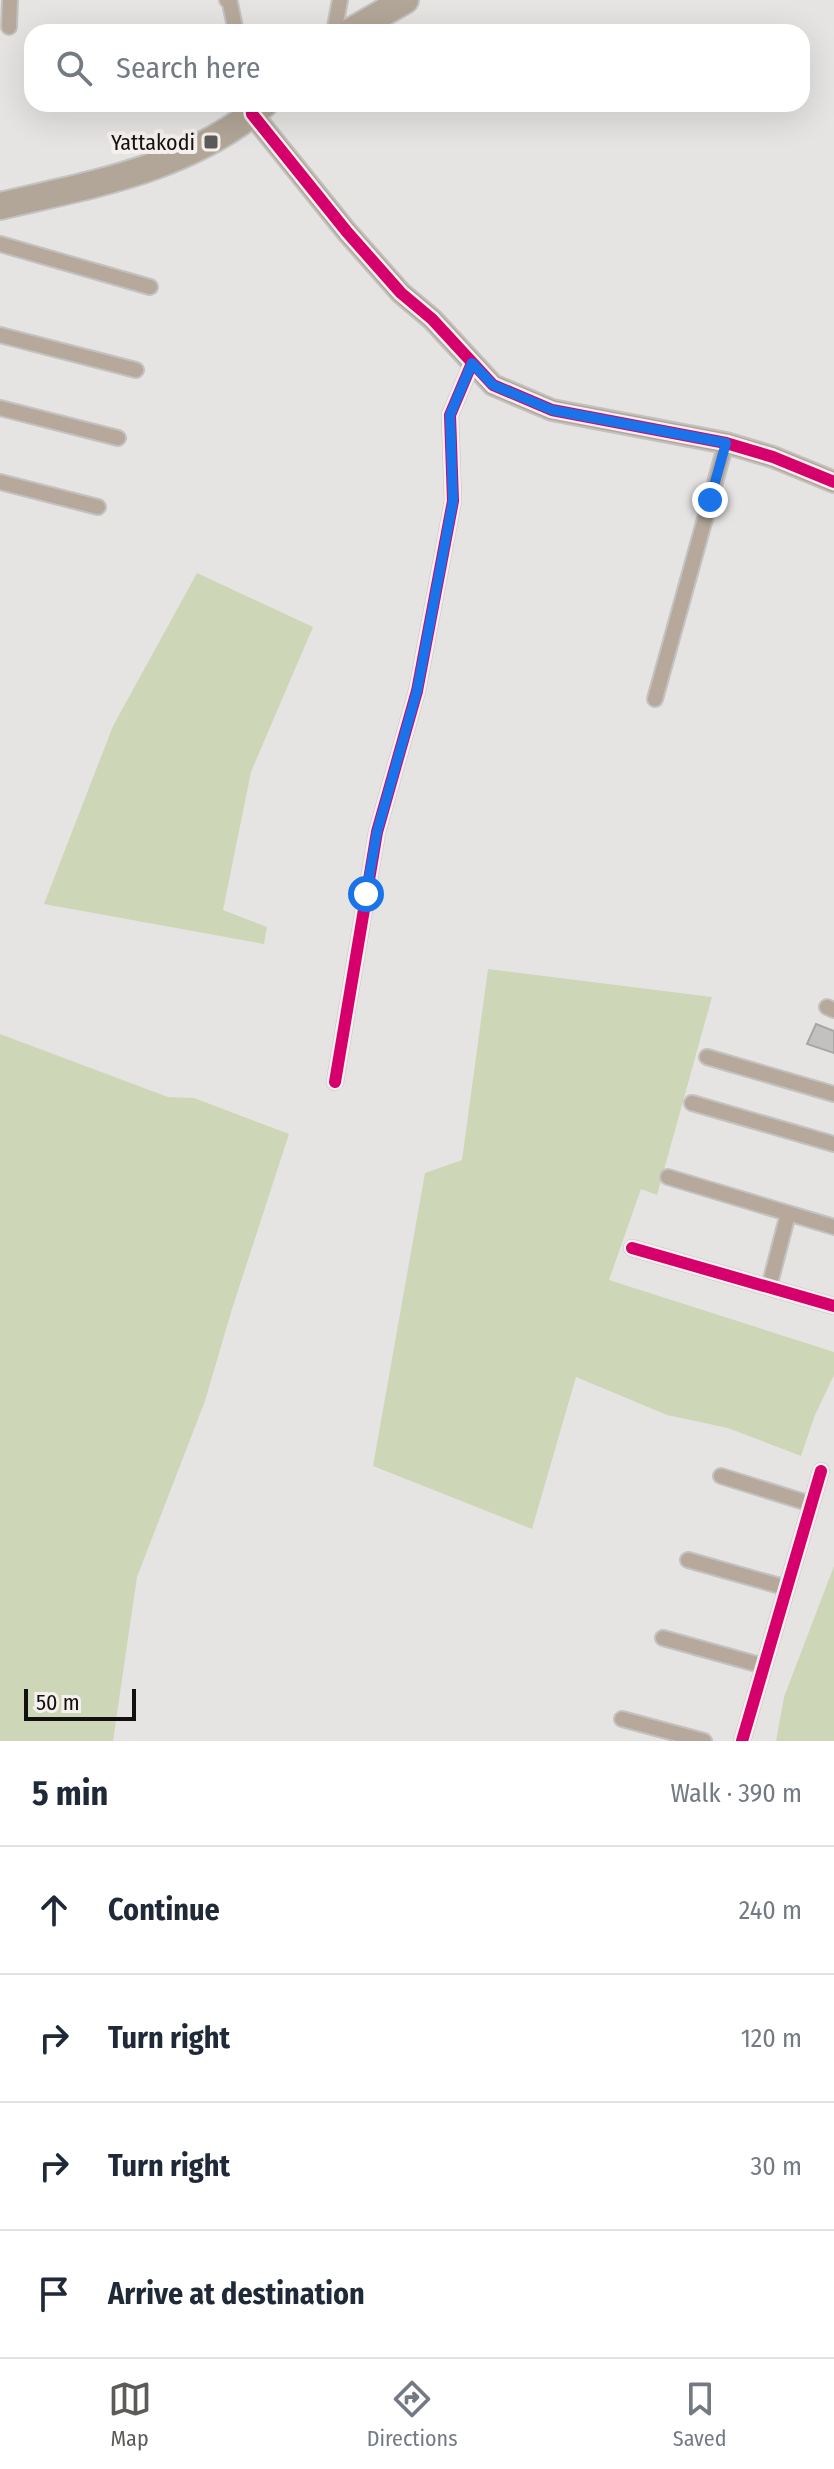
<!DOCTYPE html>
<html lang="en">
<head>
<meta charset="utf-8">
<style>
  body { margin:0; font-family:"Fira Sans Condensed",sans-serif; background:#f2f2f3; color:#1f2937 }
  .scale { position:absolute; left:24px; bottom:20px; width:112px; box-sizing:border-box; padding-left:8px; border:4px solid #12110f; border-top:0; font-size:22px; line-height:28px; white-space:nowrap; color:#12110f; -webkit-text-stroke:6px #f5f0ed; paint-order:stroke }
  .stop { position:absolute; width:24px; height:24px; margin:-18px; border:6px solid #1a73e8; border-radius:50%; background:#fff }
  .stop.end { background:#1a73e8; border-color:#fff; box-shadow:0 2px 8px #0008 }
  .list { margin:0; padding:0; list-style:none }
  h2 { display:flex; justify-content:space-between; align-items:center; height:104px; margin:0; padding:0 32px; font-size:34px }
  h2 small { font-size:26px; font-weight:400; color:#747a83 }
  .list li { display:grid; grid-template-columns:52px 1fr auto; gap:24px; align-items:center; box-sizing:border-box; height:128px; padding:0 32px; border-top:2px solid #e0e1e3 }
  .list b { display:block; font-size:30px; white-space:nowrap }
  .list em { font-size:26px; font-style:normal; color:#747a83 }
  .icon { flex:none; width:44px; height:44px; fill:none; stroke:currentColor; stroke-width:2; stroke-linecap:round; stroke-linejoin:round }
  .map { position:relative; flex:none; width:834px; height:1741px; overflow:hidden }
  .search { position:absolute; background:#fff; box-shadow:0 8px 32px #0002; left:24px; right:24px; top:24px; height:88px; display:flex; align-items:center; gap:20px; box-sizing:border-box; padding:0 28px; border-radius:24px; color:#747a83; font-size:30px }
  .sheet { height:616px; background:#fff }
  nav { display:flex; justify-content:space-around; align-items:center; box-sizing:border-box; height:112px; border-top:2px solid #e0e1e3; background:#fff; font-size:22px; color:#747a83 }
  nav a { display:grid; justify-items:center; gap:4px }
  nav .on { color:#5c5b59 }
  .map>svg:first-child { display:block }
</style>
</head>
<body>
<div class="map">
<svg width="834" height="1741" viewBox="0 0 834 1741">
  <rect width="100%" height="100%" fill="#e6e4e2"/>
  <path fill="#ced6b8" d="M197 573 313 627 251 772 223 910 267 927 264 944 44 904 113 726Z
    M488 969 712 997 657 1195 641 1189 609 1280 834 1352V1375L815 1415 801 1456 728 1428 667 1415 576 1377 532 1529 373 1466 425 1173 462 1160Z
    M0 1034 168 1097 194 1098 289 1134 232 1309 205 1401 137 1577 113 1741H0Z
    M834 1566V1741H776L784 1697Z"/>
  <path fill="#c2c1bf" stroke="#a8a6a5" stroke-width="2" d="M816 1024 834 1031V1053L807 1044Z"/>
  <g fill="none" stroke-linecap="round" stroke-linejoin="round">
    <defs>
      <path id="street" d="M227 0 230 3 236 32
        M9 27 10 0
        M334 32 340 0
        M0 244 150 287
        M0 335 136 370
        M0 408 118 438
        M0 482 98 507
        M655 699 726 443
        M827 1007 834 1010
        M707 1057 834 1094
        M335 1082 377 832 417 691 453 501 450 415 472 363
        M692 1103 834 1144
        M668 1177 834 1227
        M632 1248 834 1306
        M769 1287 788 1214
        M721 1476 811 1504
        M688 1560 787 1588
        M663 1638 764 1666
        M622 1719 704 1741
        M742 1741 821 1471"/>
      <path id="secondary" d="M252 114 347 232 401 293 432 319 493 385 552 410 726 443 773 457 834 482"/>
      <path id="highway" d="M350 32 405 0
        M0 206C93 184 189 169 264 104"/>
    </defs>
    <use href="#street" stroke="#c3c2c1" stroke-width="18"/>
    <use href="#secondary" stroke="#c3c2c1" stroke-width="24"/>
    <use href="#highway" stroke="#c3c2c1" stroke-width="30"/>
    <use href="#street" stroke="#b6a99b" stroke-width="14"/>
    <use href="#secondary" stroke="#b3a696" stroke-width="20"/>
    <use href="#highway" stroke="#b1a697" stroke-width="26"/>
    <defs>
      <path id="cycleway" d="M251 104 252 114 347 232 401 293 432 319 493 385 552 410 726 443 773 457 834 482
        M335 1082 377 832 417 691 453 501 450 415 472 363
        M632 1248 834 1306
        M742 1741 821 1471"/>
    </defs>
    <use href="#cycleway" stroke="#f5f0ed" stroke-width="17"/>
    <use href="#cycleway" stroke="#d6006c" stroke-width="12"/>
  </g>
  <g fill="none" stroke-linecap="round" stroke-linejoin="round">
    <path stroke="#1a73e8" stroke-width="10" d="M366 894 377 832 417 691 453 501 450 415 472 363 493 385 552 410 726 443 710 500"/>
  </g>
  <rect fill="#5c5b59" stroke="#f5f0ed" stroke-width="3" x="203" y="134" width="16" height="16" rx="4"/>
  <g text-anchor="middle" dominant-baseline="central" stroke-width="8" stroke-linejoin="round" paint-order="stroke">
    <g font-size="22" fill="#12110f" stroke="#f5f0ed" text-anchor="end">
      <text x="195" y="142">Yattakodi</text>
    </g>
  </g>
</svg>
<div class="scale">50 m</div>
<div class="stop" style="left:366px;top:894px"></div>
<div class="stop end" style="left:710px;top:500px"></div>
<div class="search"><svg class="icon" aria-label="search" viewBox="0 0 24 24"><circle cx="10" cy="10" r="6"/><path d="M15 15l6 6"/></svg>Search here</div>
</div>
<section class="sheet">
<h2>5 min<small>Walk · 390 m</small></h2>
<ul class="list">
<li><svg class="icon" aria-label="ahead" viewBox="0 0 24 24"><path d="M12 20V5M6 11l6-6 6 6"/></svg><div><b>Continue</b></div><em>240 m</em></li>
<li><svg class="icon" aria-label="right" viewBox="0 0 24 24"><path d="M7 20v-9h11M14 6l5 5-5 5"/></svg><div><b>Turn right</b></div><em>120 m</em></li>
<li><svg class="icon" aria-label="right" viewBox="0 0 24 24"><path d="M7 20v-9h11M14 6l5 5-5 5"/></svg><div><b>Turn right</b></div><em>30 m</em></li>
<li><svg class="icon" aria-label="arrive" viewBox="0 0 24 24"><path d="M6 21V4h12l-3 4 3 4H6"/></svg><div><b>Arrive at destination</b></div></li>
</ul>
</section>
<nav>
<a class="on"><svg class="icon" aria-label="map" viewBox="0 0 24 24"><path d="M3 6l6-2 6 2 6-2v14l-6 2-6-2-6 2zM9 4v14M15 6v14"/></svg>Map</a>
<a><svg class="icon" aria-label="directions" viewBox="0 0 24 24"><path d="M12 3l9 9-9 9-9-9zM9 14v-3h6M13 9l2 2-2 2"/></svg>Directions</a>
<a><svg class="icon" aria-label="saved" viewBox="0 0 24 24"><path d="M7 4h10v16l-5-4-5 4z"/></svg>Saved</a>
</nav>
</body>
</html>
